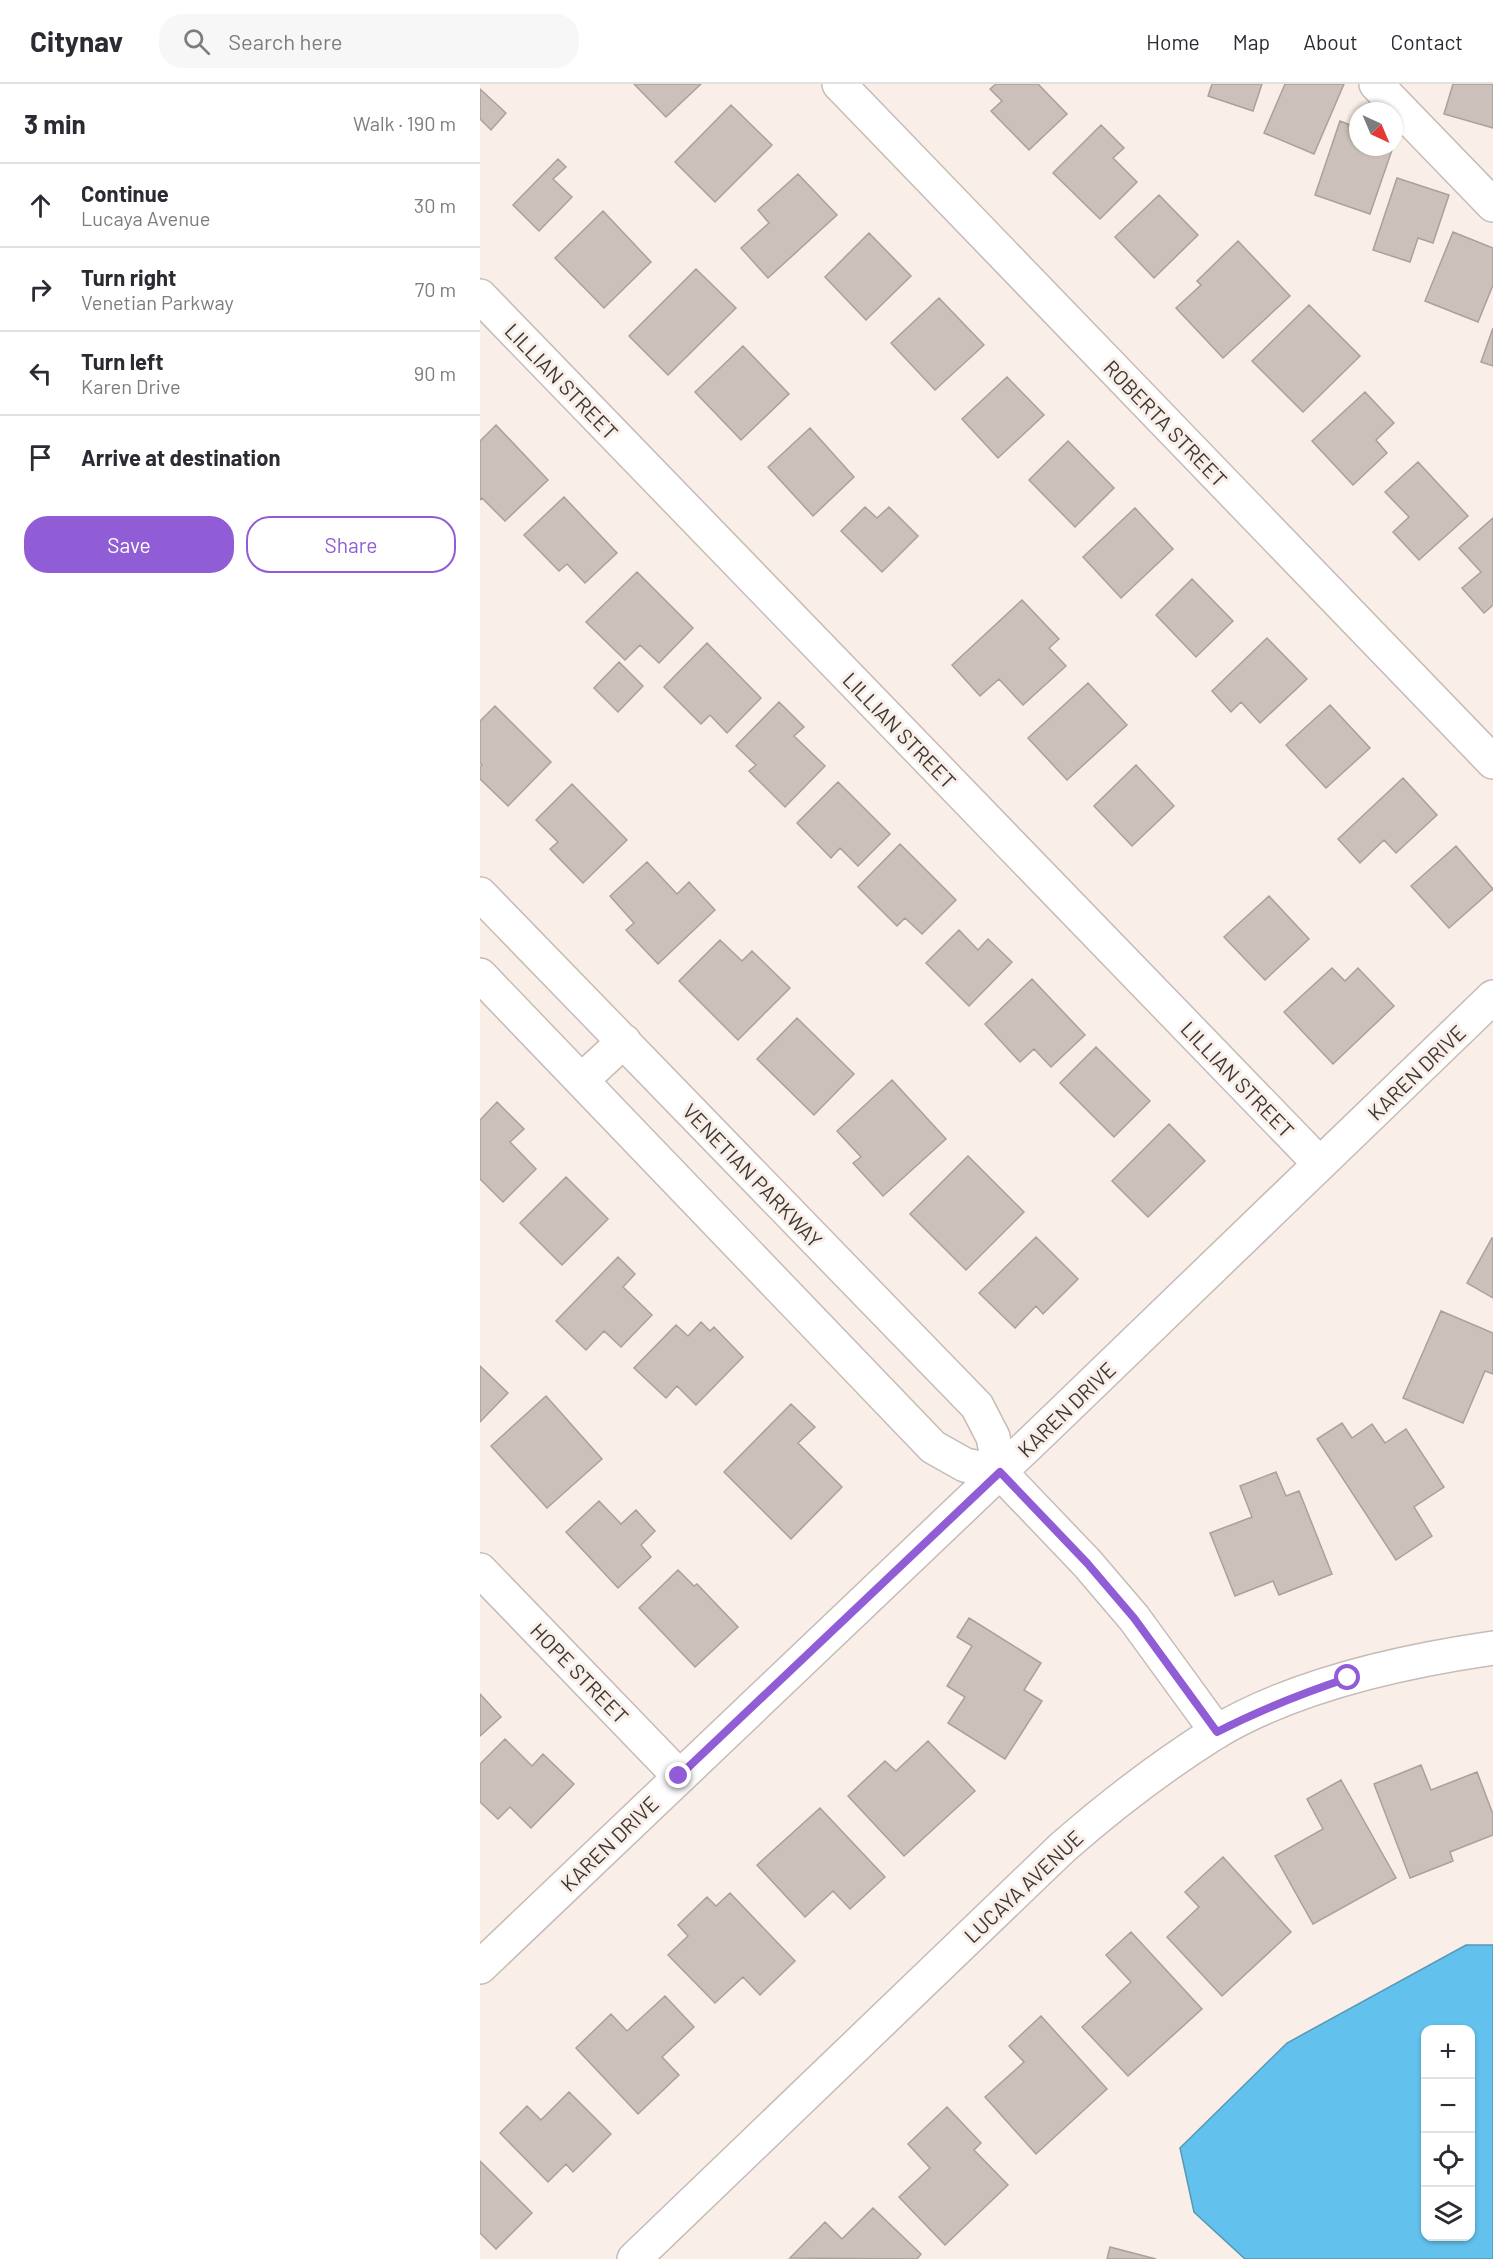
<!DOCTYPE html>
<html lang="en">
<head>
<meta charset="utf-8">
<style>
  body { margin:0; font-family:Barlow,sans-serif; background:#f7f7f7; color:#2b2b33 }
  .controls { position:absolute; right:18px; bottom:18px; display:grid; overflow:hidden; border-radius:12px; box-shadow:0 2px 4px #0004 }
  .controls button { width:54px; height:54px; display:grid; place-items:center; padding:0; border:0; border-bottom:2px solid #e1e1e2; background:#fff; color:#2b2b33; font:30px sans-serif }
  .compass { position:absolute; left:869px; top:18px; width:54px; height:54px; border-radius:50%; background:#fff; box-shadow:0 2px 4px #0004; rotate:136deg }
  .stop { position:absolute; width:18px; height:18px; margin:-14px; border:4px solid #915dd6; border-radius:50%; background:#fff }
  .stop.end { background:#915dd6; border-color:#fff; box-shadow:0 2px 6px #0008 }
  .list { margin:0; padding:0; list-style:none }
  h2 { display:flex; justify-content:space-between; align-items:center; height:78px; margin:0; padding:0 24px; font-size:26px }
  h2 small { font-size:20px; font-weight:400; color:#7c7c81 }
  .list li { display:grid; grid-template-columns:39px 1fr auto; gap:18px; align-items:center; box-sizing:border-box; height:84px; padding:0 24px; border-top:2px solid #e1e1e2 }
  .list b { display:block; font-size:22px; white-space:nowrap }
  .list p { margin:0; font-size:20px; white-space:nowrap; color:#7c7c81 }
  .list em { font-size:20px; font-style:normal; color:#7c7c81 }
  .actions { display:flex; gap:12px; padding:18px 24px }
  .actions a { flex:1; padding:14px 0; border:2px solid #915dd6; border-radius:24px; text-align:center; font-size:21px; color:#915dd6 }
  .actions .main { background:#915dd6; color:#fff }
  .icon { flex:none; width:33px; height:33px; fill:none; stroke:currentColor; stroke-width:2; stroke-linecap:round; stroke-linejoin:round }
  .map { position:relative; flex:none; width:1013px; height:2175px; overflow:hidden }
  header { display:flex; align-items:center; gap:36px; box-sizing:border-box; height:84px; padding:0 30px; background:#fff; border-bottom:2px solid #e1e1e2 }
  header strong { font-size:28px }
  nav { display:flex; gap:33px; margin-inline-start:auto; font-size:21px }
  .search { width:420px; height:54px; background:#f7f7f7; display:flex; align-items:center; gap:15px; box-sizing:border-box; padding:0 21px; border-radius:24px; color:#7c7c81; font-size:22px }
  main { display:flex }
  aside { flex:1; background:#fff }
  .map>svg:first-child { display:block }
</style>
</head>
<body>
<header>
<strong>Citynav</strong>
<div class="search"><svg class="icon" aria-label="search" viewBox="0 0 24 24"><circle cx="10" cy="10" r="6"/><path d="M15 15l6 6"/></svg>Search here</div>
<nav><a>Home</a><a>Map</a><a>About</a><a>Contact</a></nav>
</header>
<main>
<aside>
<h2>3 min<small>Walk · 190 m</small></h2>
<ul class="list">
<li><svg class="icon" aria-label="ahead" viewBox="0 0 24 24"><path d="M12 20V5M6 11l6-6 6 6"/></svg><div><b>Continue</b><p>Lucaya Avenue</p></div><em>30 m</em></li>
<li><svg class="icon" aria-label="right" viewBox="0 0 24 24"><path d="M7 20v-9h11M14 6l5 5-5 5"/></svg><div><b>Turn right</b><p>Venetian Parkway</p></div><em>70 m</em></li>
<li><svg class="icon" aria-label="left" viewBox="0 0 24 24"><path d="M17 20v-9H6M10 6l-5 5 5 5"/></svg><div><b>Turn left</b><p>Karen Drive</p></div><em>90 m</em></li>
<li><svg class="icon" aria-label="arrive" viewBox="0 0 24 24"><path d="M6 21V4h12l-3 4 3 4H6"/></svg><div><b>Arrive at destination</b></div></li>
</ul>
<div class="actions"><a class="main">Save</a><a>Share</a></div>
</aside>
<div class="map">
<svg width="1013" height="2175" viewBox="0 0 1013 2175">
  <rect width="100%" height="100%" fill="#f9eee8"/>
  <path fill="#63c1ed" stroke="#5798b6" stroke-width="1.5" fill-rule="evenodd" d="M986 1861H1013V2175H765L714 2128 700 2064 807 1959ZM946 1946H990V2152H946Z"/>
  <path fill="#cbc0ba" stroke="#aba09b" stroke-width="1.5" d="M154 0H221L186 33Z
    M516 0H558L587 30 549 66 511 27 522 17 510 5Z
    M732 0H782L773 27 728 12Z
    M805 0H864L834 70 784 49Z
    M973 0H1013V44L964 30Z
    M0 5 26 29 11 46 0 35Z
    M251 21 292 61 235 118 195 78Z
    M860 37 878 44V63H913L890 130 835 111Z
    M621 41 644 64 633 74 657 98 620 135 573 89Z
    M78 75 86 83 73 95 92 113 59 147 33 121Z
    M318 90 357 131 288 194 261 164 289 139 278 126Z
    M917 94 969 111 953 159 938 154 930 178 893 166Z
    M679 111 718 151 674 194 635 153Z
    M123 127 171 178 124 224 75 174Z
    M973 148 1013 164V201L998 238 945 217Z
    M389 149 431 192 386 236 345 193Z
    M758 157 810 212 743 274 696 224 721 201 717 197Z
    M216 185 256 224 188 291 149 252Z
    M459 214 504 261 455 306 411 259Z
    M829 221 880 272 823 328 772 277Z
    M1013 244V282L1001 278Z
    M263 262 309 310 261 356 215 308Z
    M527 293 564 331 518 374 482 335Z
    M885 308 914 339 896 356 907 369 873 401 832 357Z
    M16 341 68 396 25 437 2 414 0 416V357Z
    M330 344 374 393 333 432 288 383Z
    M588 357 634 404 595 443 549 396Z
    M938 378 988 432 939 476 913 448 929 433 905 408Z
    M84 413 137 469 105 499 87 480 79 487 44 451Z
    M385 423 397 434 409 423 438 452 402 488 361 447Z
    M655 424 693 465 641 514 603 473Z
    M1013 434V521L1004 529 982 504 1001 488 979 464Z
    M157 488 213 544 179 579 160 561 145 576 106 538Z
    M712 495 753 537 716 573 676 531Z
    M542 516 579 555 569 564 586 582 543 621 519 595 500 612 472 581Z
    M787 554 827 595 780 639 761 618 751 628 732 607Z
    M227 559 281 614 247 649 230 631 221 640 184 603Z
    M139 578 163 602 138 628 114 604Z
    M608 599 647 641 587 696 548 654Z
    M299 618 324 643 314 652 345 682 305 723 269 687 276 681 256 662Z
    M850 621 890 664 846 704 806 661Z
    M15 622 71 678 28 722 0 695V683L2 681 0 679V637Z
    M656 681 694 722 652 762 614 722Z
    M923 694 957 731 916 769 904 756 880 779 858 755Z
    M358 698 410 750 378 782 360 764 351 774 317 739Z
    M92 700 147 756 103 799 70 765 78 758 56 736Z
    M420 760 476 816 442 850 425 834 417 842 378 803Z
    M976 762 1013 805 969 844 931 802Z
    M167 778 197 810 209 798 235 826 178 880 146 846 154 839 130 812Z
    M789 812 829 855 785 896 744 853Z
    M479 846 498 866 508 855 532 878 489 922 446 879Z
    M240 856 262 877 272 867 310 904 258 956 199 897Z
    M852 884 865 897 878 884 914 922 853 980 804 928Z
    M552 895 605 951 571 983 554 965 540 978 505 940Z
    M317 934 374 990 334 1031 277 975Z
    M616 963 670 1017 634 1053 580 999Z
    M412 996 466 1055 403 1112 373 1079 381 1073 357 1047Z
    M17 1018 44 1045 30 1058 56 1085 23 1118 0 1095V1036Z
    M689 1040 725 1077 668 1133 632 1097Z
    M488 1072 544 1128 486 1186 430 1130Z
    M86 1093 128 1135 82 1181 40 1139Z
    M556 1153 598 1195 563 1230 556 1222 535 1244 499 1209Z
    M1012 1154 1013 1155V1214L987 1199Z
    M138 1173 155 1190 143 1203 172 1231 141 1263 124 1247 106 1266 76 1237Z
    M961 1227 1013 1249V1290L1005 1287 983 1339 923 1314Z
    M221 1238 230 1247 234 1243 263 1273 216 1321 197 1302 186 1314 154 1284 196 1241 208 1252Z
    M0 1282 28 1309 0 1338Z
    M66 1312 122 1375 67 1424 11 1362Z
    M311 1320 335 1343 318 1359 362 1403 311 1455 244 1388Z
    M862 1339 872 1354 892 1340 905 1359 926 1345 964 1403 934 1423 952 1452 916 1476 837 1355Z
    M796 1388 806 1412 819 1407 852 1490 799 1511 793 1497 755 1512 730 1449 772 1433 760 1402Z
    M119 1417 141 1440 156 1426 175 1447 161 1461 171 1473 138 1504 86 1448Z
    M198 1486 214 1502 217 1500 258 1543 215 1583 159 1524Z
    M489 1534 561 1579 544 1606 562 1617 525 1675 468 1639 485 1613 467 1602 492 1562 477 1553Z
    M0 1610 21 1633 0 1652Z
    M25 1655 52 1682 63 1670 94 1700 51 1744 30 1723 18 1735 0 1718V1680Z
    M448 1657 495 1707 424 1772 368 1712 405 1677 416 1687Z
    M941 1681 951 1706 997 1688 1013 1730V1751L970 1768 973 1777 930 1794 894 1700Z
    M861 1696 916 1794 833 1840 795 1772 843 1745 827 1715Z
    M340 1724 405 1793 370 1825 353 1807 325 1833 277 1781Z
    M743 1773 811 1848 742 1912 687 1853 719 1823 705 1808Z
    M250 1809 315 1877 280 1911 263 1893 235 1919 188 1871 208 1852 198 1841 227 1813 236 1822Z
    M651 1848 722 1925 648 1992 602 1943 651 1898 626 1871Z
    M185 1912 214 1943 182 1973 199 1991 158 2030 96 1964 131 1930 147 1947Z
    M561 1932 627 2005 556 2070 505 2013 544 1978 529 1962Z
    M89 2008 131 2050 93 2088 86 2080 68 2098 20 2049 47 2022 61 2036Z
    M467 2023 501 2059 494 2066 528 2101 465 2161 419 2113 450 2084 428 2060Z
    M0 2077 52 2129 16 2165 0 2149Z
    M393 2124 441 2170 437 2175 310 2174 345 2138 362 2155Z
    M630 2163 676 2175H627Z"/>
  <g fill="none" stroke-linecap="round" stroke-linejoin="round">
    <defs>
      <path id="minor" d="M359 0 1013 678
        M896 0 1013 121
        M0 212 840 1080
        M0 810 497 1322 513 1353 520 1388 607 1479 654 1534 737 1648
        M0 891 453 1363 485 1381 520 1388
        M102 996 144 957
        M0 1486 199 1692
        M0 1883 564 1346 1013 913
        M154 2175 583 1763C631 1721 682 1682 736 1648 815 1601 923 1577 1013 1564"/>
    </defs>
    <use href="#minor" stroke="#c6bbb6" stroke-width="36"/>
    <use href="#minor" stroke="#fff" stroke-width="33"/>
  </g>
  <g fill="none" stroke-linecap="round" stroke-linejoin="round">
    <path stroke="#915dd6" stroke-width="8" d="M199 1692 520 1388 607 1479 654 1534 737 1648C780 1626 823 1609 868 1594"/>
  </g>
  <g text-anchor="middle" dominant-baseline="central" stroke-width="6" stroke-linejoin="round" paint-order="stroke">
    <g font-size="21" fill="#3c3835" stroke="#f9eee8">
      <text transform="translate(82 297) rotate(46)">LILLIAN STREET</text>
      <text transform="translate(686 339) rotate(46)">ROBERTA STREET</text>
      <text transform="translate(420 646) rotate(46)">LILLIAN STREET</text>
      <text transform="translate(936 988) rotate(-44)">KAREN DRIVE</text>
      <text transform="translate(758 995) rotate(46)">LILLIAN STREET</text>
      <text transform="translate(273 1091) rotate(46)">VENETIAN PARKWAY</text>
      <text transform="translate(586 1325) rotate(-44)">KAREN DRIVE</text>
      <text transform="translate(100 1589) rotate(46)">HOPE STREET</text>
      <text transform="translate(129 1759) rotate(-44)">KAREN DRIVE</text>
      <text transform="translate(543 1802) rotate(-43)">LUCAYA AVENUE</text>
    </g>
  </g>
</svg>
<div class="controls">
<button>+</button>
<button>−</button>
<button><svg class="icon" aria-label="locate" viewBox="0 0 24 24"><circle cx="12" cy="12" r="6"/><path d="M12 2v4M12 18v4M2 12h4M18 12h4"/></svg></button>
<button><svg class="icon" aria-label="layers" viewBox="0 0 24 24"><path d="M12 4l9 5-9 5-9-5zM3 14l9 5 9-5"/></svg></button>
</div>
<svg class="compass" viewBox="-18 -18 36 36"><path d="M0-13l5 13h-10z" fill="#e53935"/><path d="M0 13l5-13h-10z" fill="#7c7c81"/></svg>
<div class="stop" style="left:868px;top:1594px"></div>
<div class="stop end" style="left:199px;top:1692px"></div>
</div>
</main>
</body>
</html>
